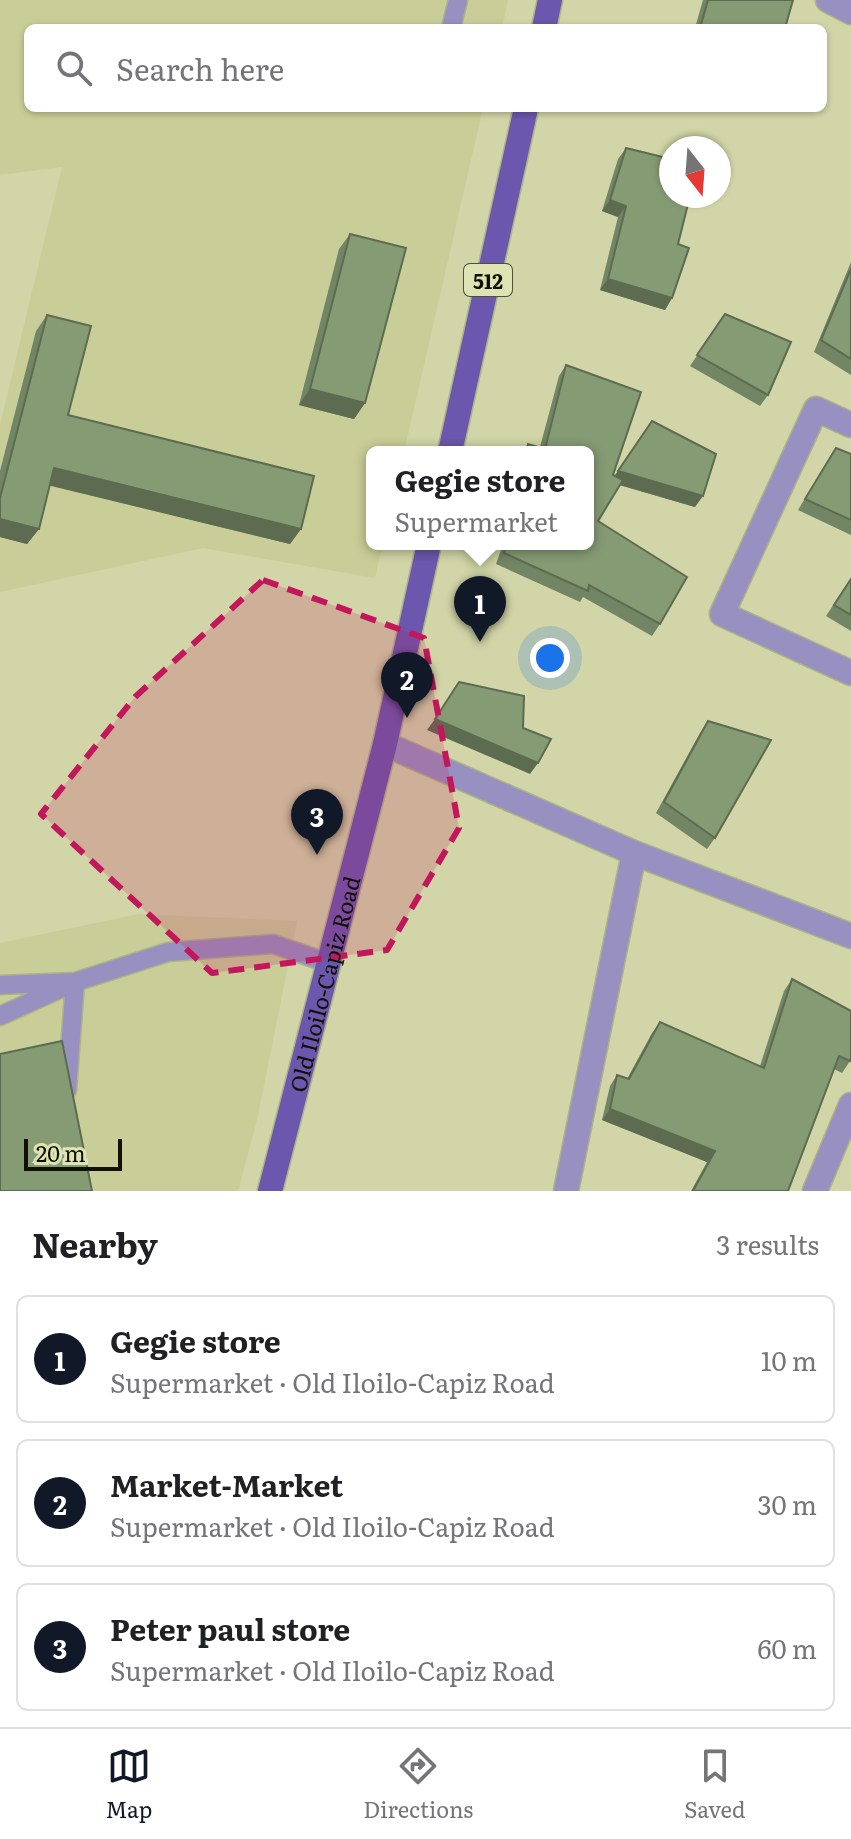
<!DOCTYPE html>
<html lang="en">
<head>
<meta charset="utf-8">
<style>
  body { margin:0; font-family:Literata,serif; background:#f2f2f2; color:#202124 }
  .compass { position:absolute; left:659px; top:136px; width:72px; height:72px; border-radius:50%; background:#fff; box-shadow:0 2px 6px #0004; rotate:163deg }
  .scale { position:absolute; left:24px; bottom:20px; width:98px; box-sizing:border-box; padding-left:8px; border:4px solid #101103; border-top:0; font-size:22px; line-height:28px; white-space:nowrap; color:#101103; -webkit-text-stroke:6px #dee3b3; paint-order:stroke }
  .you { position:absolute; left:550px; top:658px; width:28px; height:28px; margin:-20px; border:6px solid #fff; border-radius:50%; background:#1a73e8; box-shadow:0 0 0 12px #1a73e833 }
  .badge { display:grid; place-items:center; width:52px; height:52px; border-radius:50%; background:#111827; color:#fff; font-size:26px; font-weight:700 }
  .pin { position:absolute; translate:-50% -66px; filter:drop-shadow(0 2px 4px #0008) }
  .pin::after { content:''; position:absolute; top:42px; width:28px; height:24px; background:inherit; clip-path:polygon(0 0,100% 0,50% 100%) }
  .popup { position:absolute; left:366px; top:446px; width:228px; height:104px; box-sizing:border-box; display:grid; place-content:center; border-radius:12px; background:#fff; filter:drop-shadow(0 2px 6px #0005); font-size:26px; white-space:nowrap; color:#757577 }
  .popup b { font-size:30px; color:#202124 }
  .popup::after { content:''; position:absolute; left:50%; top:100%; margin-left:-16px; border:16px solid transparent; border-top-color:#fff }
  .list { margin:0; padding:0; list-style:none }
  h2 { display:flex; justify-content:space-between; align-items:center; height:104px; margin:0; padding:0 32px; font-size:34px }
  h2 small { font-size:26px; font-weight:400; color:#757577 }
  .list li { display:grid; grid-template-columns:52px 1fr auto; gap:24px; align-items:center; box-sizing:border-box; height:128px; margin:0 16px 16px; padding:0 16px; border:2px solid #e0e0e0; border-radius:12px }
  .list b { display:block; font-size:30px; white-space:nowrap }
  .list p { margin:0; font-size:26px; white-space:nowrap; color:#757577 }
  .list em { font-size:26px; font-style:normal; color:#757577 }
  .icon { flex:none; width:44px; height:44px; fill:none; stroke:currentColor; stroke-width:2; stroke-linecap:round; stroke-linejoin:round }
  .map { position:relative; flex:none; width:851px; height:1191px; overflow:hidden }
  .search { position:absolute; background:#fff; box-shadow:0 2px 6px #0004; left:24px; right:24px; top:24px; height:88px; display:flex; align-items:center; gap:20px; box-sizing:border-box; padding:0 28px; border-radius:12px; color:#757577; font-size:30px }
  .sheet { height:536px; background:#fff }
  nav { display:flex; justify-content:space-around; align-items:center; box-sizing:border-box; height:112px; border-top:2px solid #e0e0e0; background:#fff; font-size:22px; color:#757577 }
  nav a { display:grid; justify-items:center; gap:4px }
  nav .on { color:#111827 }
  .map>svg:first-child { display:block }
</style>
</head>
<body>
<div class="map">
<svg width="851" height="1191" viewBox="0 0 851 1191">
  <rect width="100%" height="100%" fill="#d1d5a7"/>
  <path fill="#c9ce98" d="M0 0H508L502 28H28V108H483L404 452H372V544H383L375 578 203 548 0 592V425L62 167 0 175Z
    M139 914 297 921 257 1120 238 1191H0V943Z"/>
  <g fill="none" stroke-linecap="round" stroke-linejoin="round">
    <defs>
      <path id="lane" d="M451 28 458 0
        M0 985 75 982 67 1090
        M0 1016 75 982 168 952 273 944 328 963"/>
      <path id="street" d="M828 0 851 12
        M851 425 816 409 722 614 851 673
        M385 744 634 853 851 936
        M566 1191 634 853
        M815 1191 851 1105"/>
      <g id="primary">
        <path d="M544 28 550 0"/>
        <path d="M450 452 526 108"/>
        <path id="s1" d="M270 1191 385 744 429 544"/>
      </g>
    </defs>
    <use href="#lane" stroke="#aeb289" stroke-width="21"/>
    <use href="#street" stroke="#aeb289" stroke-width="27"/>
    <use href="#primary" stroke="#aeb289" stroke-width="27"/>
    <use href="#lane" stroke="#9890c0" stroke-width="18"/>
    <use href="#street" stroke="#9890c0" stroke-width="24"/>
    <use href="#primary" stroke="#6b57ad" stroke-width="24"/>
  </g>
  <path fill="#728564" d="M703 0H793L785 28H695Z
    M626 148 678 244 672 298 665 310 600 290 618 217 602 211 618 159Z
    M350 234 365 403 354 419 299 405 339 249Z
    M851 262V375L814 352Z
    M725 314 768 395 760 406 690 366Z
    M47 315 68 415 301 529 290 544 50 485 39 529 27 544 0 537V471L36 331Z
    M566 365 613 475 615 476 652 421 695 507 619 485 598 521 660 624 652 636 583 597 580 602 496 564 503 544H588V452H523L528 444 540 447 559 376Z
    M836 448 851 454V535L798 510Z
    M851 578V631L826 616Z
    M708 721 715 838 707 849 656 813 700 733Z
    M792 979 850 1061 842 1073 834 1069 788 1191H691L707 1162 602 1120 610 1086 617 1075 627 1079 652 1033 660 1022 760 1066 784 991Z"/>
  <path fill="#5d6c51" d="M610 200 626 206 618 217 602 211Z
    M608 279 672 298 665 310 600 290Z
    M310 389 365 403 354 419 299 405Z
    M54 468 301 529 290 544 43 484Z
    M618 471 703 496 695 507 610 482Z
    M0 519 39 529 27 544 0 537Z
    M435 719 538 763 530 774 427 730Z
    M610 1109 715 1151 707 1162 602 1120Z"/>
  <path fill="#859b74" stroke="#5d6c51" stroke-width="2" d="M708 0H793L785 28H700Z
    M626 148 671 159V196H690L678 244 689 248 672 298 608 279 626 206 610 200Z
    M350 234 406 248 365 403 310 389Z
    M851 269V359L821 340Z
    M725 314 791 342 768 395 697 355Z
    M47 315 91 326 68 415 314 476 301 529 54 468 39 529 0 519V498Z
    M566 365 641 392 613 475 623 480 598 521 687 577 660 624 589 585 588 591 504 553 507 544H588V452H526L528 444 545 449Z
    M652 421 716 454 703 496 618 471Z
    M836 448 851 454V520L805 499Z
    M851 579V615L834 605Z
    M459 682 524 696 523 728 551 739 538 763 435 719Z
    M708 721 771 740 715 838 664 802Z
    M792 979 851 1011V1058L850 1061 839 1056 788 1191H693L715 1151 610 1109 617 1075 629 1079 660 1022 764 1068Z
    M62 1041 92 1191H0V1054Z"/>
  <path fill="#c2185b" fill-opacity="0.2" stroke="#c2185b" stroke-width="6" stroke-dasharray="16 10" stroke-linejoin="round" d="M263 580 424 638 459 828 387 950 212 973 41 814 135 697Z"/>
  <g text-anchor="middle" dominant-baseline="central" stroke-width="8" stroke-linejoin="round" paint-order="stroke">
    <rect fill="#dee3b3" stroke="#4e5038" stroke-width="2" x="464" y="264" width="48" height="32" rx="6"/>
    <g font-size="20" font-weight="bold" fill="#101103">
      <text x="488" y="280">512</text>
    </g>
    <g font-size="22" fill="#101103" stroke="#dee3b3">
      <text stroke="none"><textPath href="#s1" startOffset="214">Old Iloilo-Capiz Road</textPath></text>
    </g>
  </g>
</svg>
<svg class="compass" viewBox="-18 -18 36 36"><path d="M0-13l5 13h-10z" fill="#e53935"/><path d="M0 13l5-13h-10z" fill="#757577"/></svg>
<div class="scale">20 m</div>
<div class="you"></div>
<div class="pin badge" style="left:480px;top:642px">1</div>
<div class="popup"><b>Gegie store</b>Supermarket</div>
<div class="pin badge" style="left:407px;top:718px">2</div>
<div class="pin badge" style="left:317px;top:855px">3</div>
<div class="search"><svg class="icon" aria-label="search" viewBox="0 0 24 24"><circle cx="10" cy="10" r="6"/><path d="M15 15l6 6"/></svg>Search here</div>
</div>
<section class="sheet">
<h2>Nearby<small>3 results</small></h2>
<ul class="list">
<li><span class="badge">1</span><div><b>Gegie store</b><p>Supermarket · Old Iloilo-Capiz Road</p></div><em>10 m</em></li>
<li><span class="badge">2</span><div><b>Market-Market</b><p>Supermarket · Old Iloilo-Capiz Road</p></div><em>30 m</em></li>
<li><span class="badge">3</span><div><b>Peter paul store</b><p>Supermarket · Old Iloilo-Capiz Road</p></div><em>60 m</em></li>
</ul>
</section>
<nav>
<a class="on"><svg class="icon" aria-label="map" viewBox="0 0 24 24"><path d="M3 6l6-2 6 2 6-2v14l-6 2-6-2-6 2zM9 4v14M15 6v14"/></svg>Map</a>
<a><svg class="icon" aria-label="directions" viewBox="0 0 24 24"><path d="M12 3l9 9-9 9-9-9zM9 14v-3h6M13 9l2 2-2 2"/></svg>Directions</a>
<a><svg class="icon" aria-label="saved" viewBox="0 0 24 24"><path d="M7 4h10v16l-5-4-5 4z"/></svg>Saved</a>
</nav>
</body>
</html>
